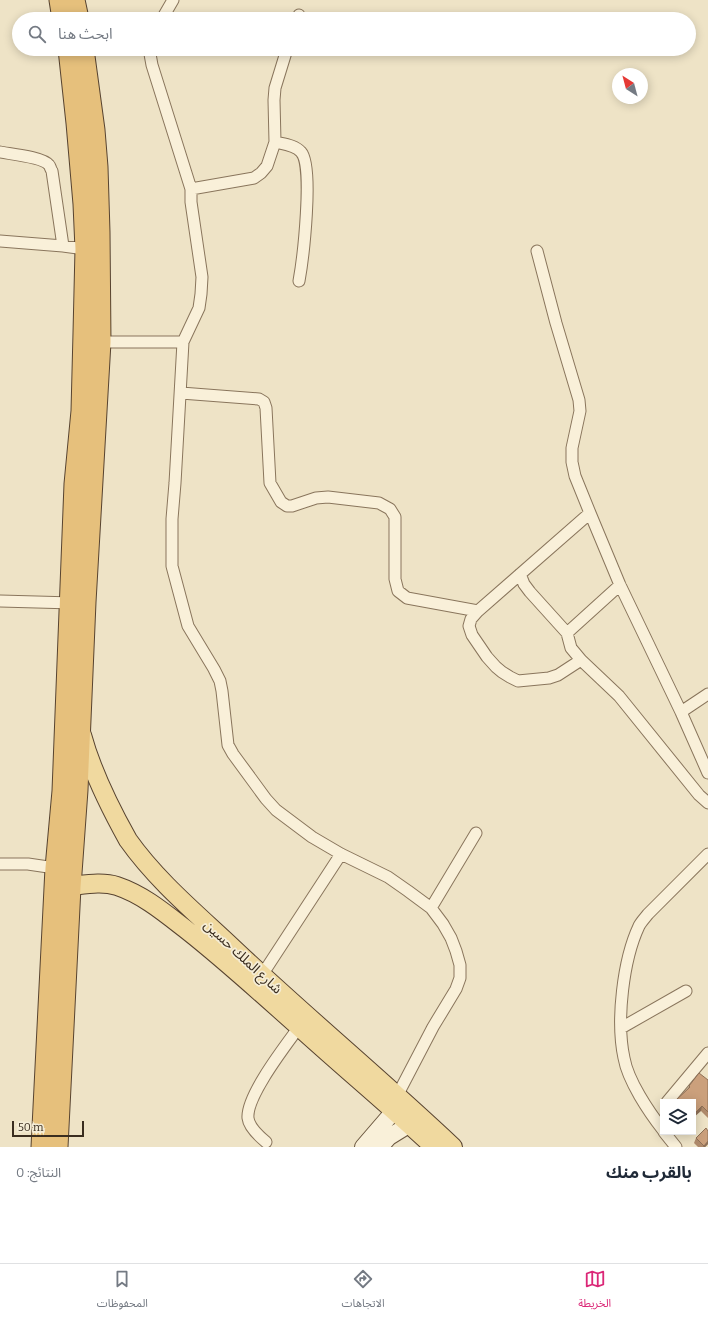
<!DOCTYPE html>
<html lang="ar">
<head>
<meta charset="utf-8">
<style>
  body { margin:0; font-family:Bitter,"Noto Sans Arabic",serif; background:#f6f6f7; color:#1f2937; direction:rtl }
  .controls { position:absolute; right:12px; bottom:12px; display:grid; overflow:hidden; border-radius:0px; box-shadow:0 2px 10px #0003 }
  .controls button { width:36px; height:36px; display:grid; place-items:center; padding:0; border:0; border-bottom:1px solid #e0e1e3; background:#fff; color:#1f2937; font:20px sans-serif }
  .compass { position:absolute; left:612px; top:68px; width:36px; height:36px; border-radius:50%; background:#fff; box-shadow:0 2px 10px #0003; rotate:324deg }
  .scale { position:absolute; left:12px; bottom:10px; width:72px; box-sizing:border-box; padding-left:4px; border:2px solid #3a2d1f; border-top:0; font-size:11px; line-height:14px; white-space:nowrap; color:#3a2d1f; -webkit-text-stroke:3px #f5edd6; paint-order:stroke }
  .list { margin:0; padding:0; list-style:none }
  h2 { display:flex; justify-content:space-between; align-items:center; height:52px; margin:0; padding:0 16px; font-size:17px }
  h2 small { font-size:13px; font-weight:400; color:#747a83 }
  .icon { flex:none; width:22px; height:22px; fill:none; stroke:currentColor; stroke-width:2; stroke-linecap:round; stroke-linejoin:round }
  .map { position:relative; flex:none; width:708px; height:1147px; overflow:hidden; direction:ltr }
  .search { position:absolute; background:#fff; box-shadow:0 2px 10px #0003; left:12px; right:12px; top:12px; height:44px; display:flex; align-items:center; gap:10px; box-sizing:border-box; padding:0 14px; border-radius:22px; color:#747a83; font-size:15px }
  .sheet { height:116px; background:#fff }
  nav { display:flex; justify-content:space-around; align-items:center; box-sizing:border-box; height:56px; border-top:1px solid #e0e1e3; background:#fff; font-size:11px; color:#747a83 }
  nav a { display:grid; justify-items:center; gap:2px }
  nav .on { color:#db2777 }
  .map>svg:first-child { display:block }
</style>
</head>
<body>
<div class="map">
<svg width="708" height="1147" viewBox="0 0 708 1147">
  <rect width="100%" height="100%" fill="#eee3c6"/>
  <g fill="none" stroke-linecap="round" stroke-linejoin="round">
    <defs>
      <path id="minor" d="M162 19 173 0
        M297 19 299 15
        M151 49 150 54 152 65 191 189V202L202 277 201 294 199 308 183 342 175 483 172 519V566L188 626 214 669 220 681 222 691 228 745 233 754 266 799 276 810 312 837 341 854 388 877 408 891 431 908 443 924 451 938 456 951 460 965V978L456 989 433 1027 397 1096
        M275 142C283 144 295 145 301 152 314 166 303 259 299 281
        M0 152C10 154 43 157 49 165 50 166 51 170 52 171L63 246
        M191 189 254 178 261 173 267 166 275 142 274 100 275 88 287 49
        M0 241 63 246 85 249
        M537 251 556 323 579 400 580 411 572 448V462L575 476 590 513 620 585 681 712 708 773
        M101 342H183
        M181 393 259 399 264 402 266 408 270 483 281 502 287 506H292L316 498 328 497 379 503 390 509 395 517V579L398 591 407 598 478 611
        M520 574 524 584 530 592 567 633 571 648 581 660 619 696 699 795 708 803
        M0 601 73 603
        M567 633 620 585
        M581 660 558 675 549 678 518 681 510 677 502 672 496 667 487 657 472 635 469 626 471 619 478 611 590 513
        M681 712 708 694
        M0 864H28L55 868
        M431 908 476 833
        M262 975 341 854
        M621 1028 686 991
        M667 1102 708 1053
        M663 1130C649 1112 628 1081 624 1058 616 1021 623 960 639 926 641 922 645 918 648 914L708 854
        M664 1132 676 1147
        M266 1142C260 1137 249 1127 248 1118 246 1096 286 1045 299 1027"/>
      <path id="secondary" d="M363 1147 394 1111
        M380 1147 389 1137 410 1124"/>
      <path id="primary" d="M82 735C92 772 109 806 128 840 157 881 197 914 233 948 305 1016 381 1079 453 1147
        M56 887C76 887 98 880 117 886 144 895 166 914 188 931 226 961 262 994 298 1026 343 1067 390 1106 434 1147"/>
      <path id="trunk" d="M59 0 62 19
        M75 0 79 19
        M41 1147 55 868 62 791 74 484 81 411 83 333 85 249 83 204 76 123 68 49
        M58 1147 71 887 78 790 86 602 101 342 100 232 98 167 95 130 84 49"/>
    </defs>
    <use href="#minor" stroke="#89755c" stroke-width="13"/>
    <use href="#secondary" stroke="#6b573f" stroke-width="18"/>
    <use href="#primary" stroke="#574330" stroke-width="20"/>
    <use href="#trunk" stroke="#574330" stroke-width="21"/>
    <use href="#minor" stroke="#f9f0d9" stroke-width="11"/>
    <use href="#secondary" stroke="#f9f0d9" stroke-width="16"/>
    <use href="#primary" stroke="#f0d99f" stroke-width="18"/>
    <use href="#trunk" stroke="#e6c07c" stroke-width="19"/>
  </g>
  <path fill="#af8a6b" d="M708 1080V1118L701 1111 693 1102H674L688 1088 689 1086Z
    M696 1138 708 1144 705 1147H698L694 1143Z"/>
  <path fill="#8e7057" d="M702 1106 701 1111 693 1118V1115Z
    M708 1141V1144L705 1147H703Z"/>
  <path fill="#cba07c" stroke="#8e7057" d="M699 1073 708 1080V1112L702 1106 693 1115V1102H674L690 1087 689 1086Z
    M706 1128 708 1131V1141L704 1146 696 1138Z"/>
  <g text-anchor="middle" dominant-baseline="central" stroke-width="3.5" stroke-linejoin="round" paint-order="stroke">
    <g font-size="14" fill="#3a2d1f" stroke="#f5edd6">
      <text transform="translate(243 957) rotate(43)">شارع الملك حسين</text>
    </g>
  </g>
</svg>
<div class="controls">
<button><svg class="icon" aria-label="layers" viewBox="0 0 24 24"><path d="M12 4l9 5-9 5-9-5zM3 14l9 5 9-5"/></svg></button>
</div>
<svg class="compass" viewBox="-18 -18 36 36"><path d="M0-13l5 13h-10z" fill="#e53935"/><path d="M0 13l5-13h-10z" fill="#747a83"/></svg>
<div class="scale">50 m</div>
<div class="search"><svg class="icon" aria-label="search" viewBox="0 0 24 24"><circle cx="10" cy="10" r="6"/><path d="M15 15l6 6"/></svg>ابحث هنا</div>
</div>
<section class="sheet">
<h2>بالقرب منك<small>النتائج: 0</small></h2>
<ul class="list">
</ul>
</section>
<nav>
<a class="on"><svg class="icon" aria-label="map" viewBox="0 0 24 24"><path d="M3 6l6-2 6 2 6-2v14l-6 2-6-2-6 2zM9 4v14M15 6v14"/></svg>الخريطة</a>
<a><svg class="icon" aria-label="directions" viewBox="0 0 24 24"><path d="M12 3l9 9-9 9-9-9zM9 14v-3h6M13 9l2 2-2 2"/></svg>الاتجاهات</a>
<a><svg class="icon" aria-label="saved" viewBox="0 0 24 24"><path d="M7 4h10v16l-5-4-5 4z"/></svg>المحفوظات</a>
</nav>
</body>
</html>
